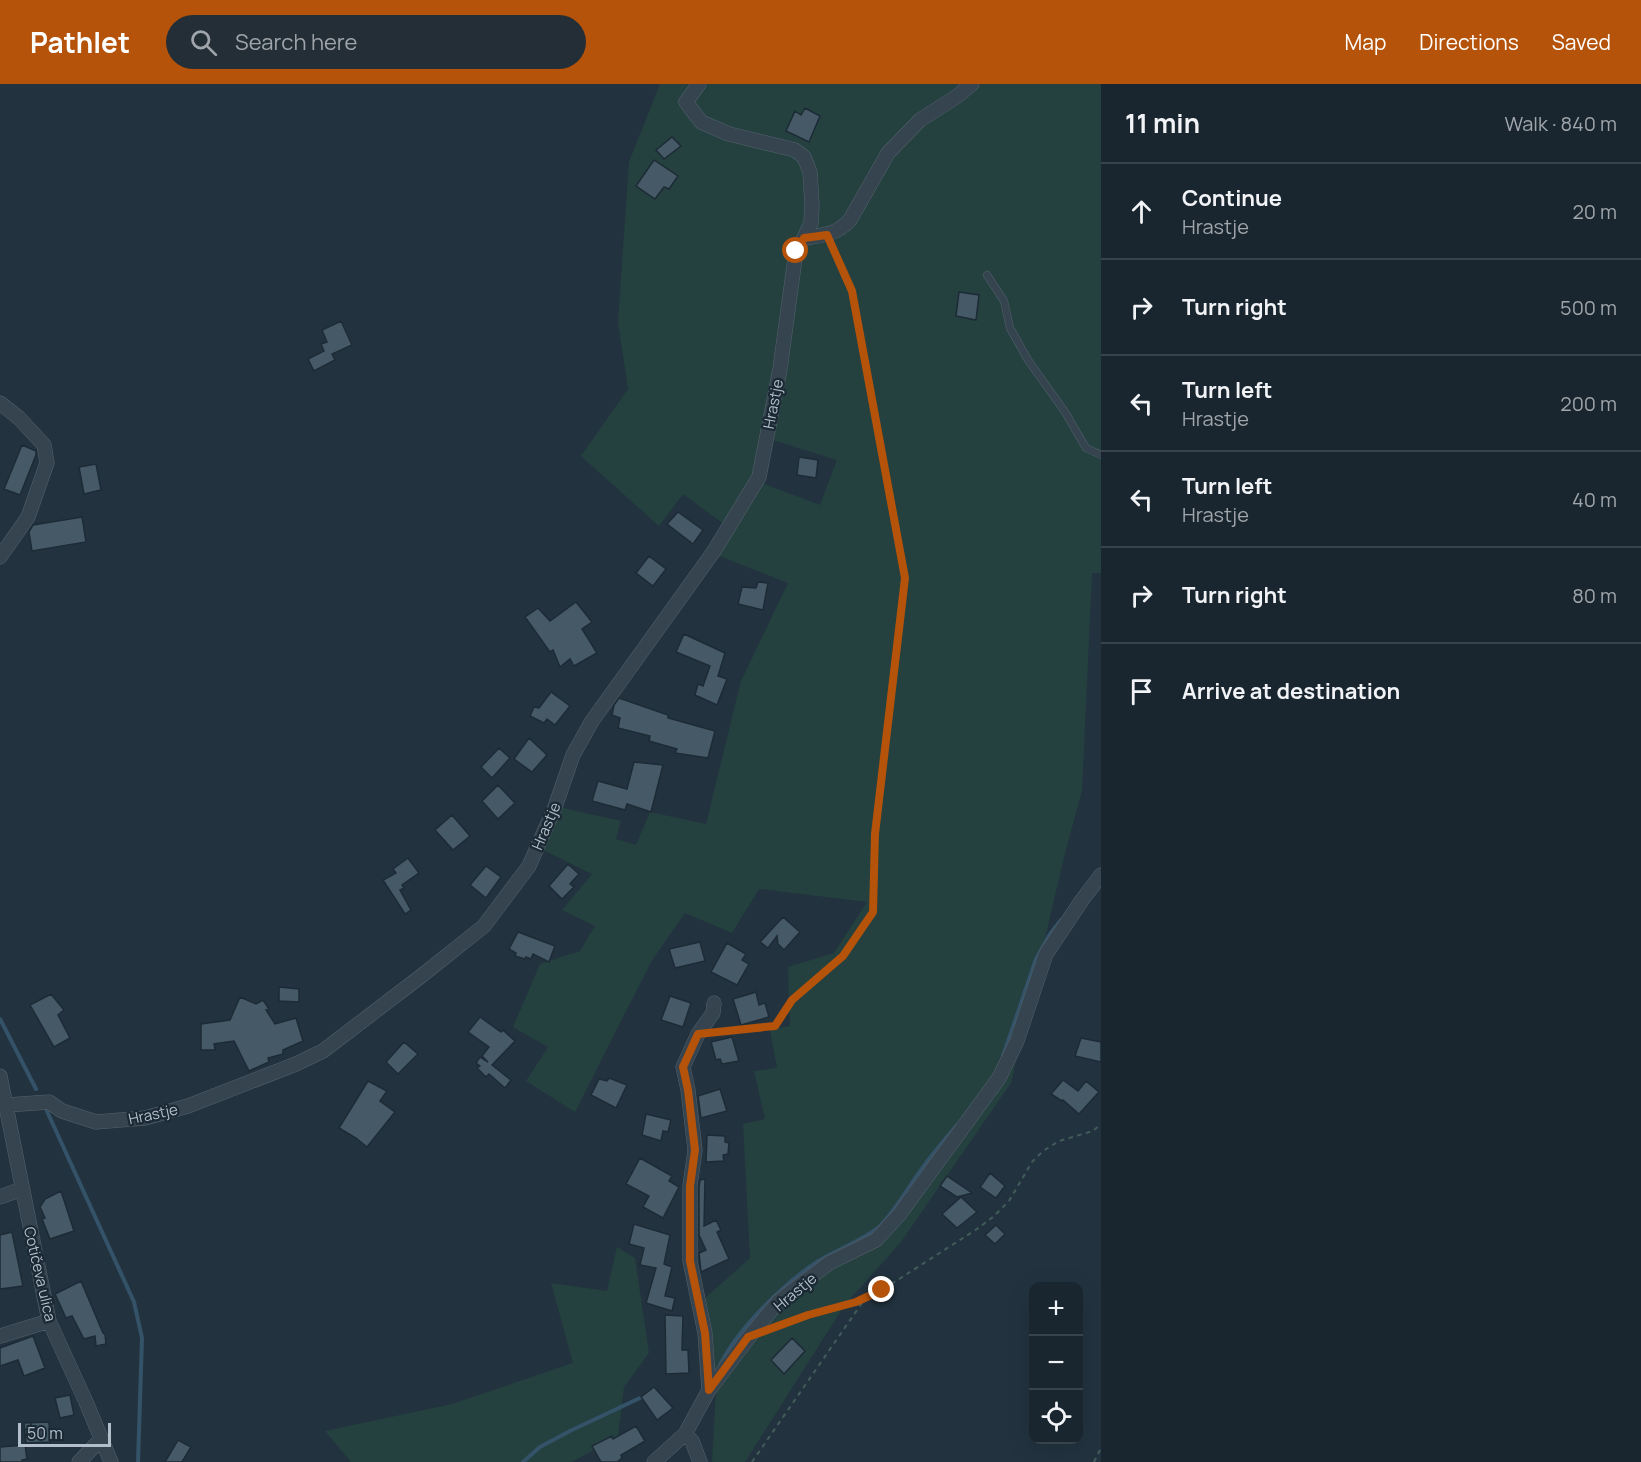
<!DOCTYPE html>
<html lang="en">
<head>
<meta charset="utf-8">
<style>
  body { margin:0; font-family:Manrope,sans-serif; background:#232e37; color:#f1f3f6 }
  .controls { position:absolute; right:18px; bottom:18px; display:grid; overflow:hidden; border-radius:12px; box-shadow:0 6px 24px #0002 }
  .controls button { width:54px; height:54px; display:grid; place-items:center; padding:0; border:0; border-bottom:2px solid #38434b; background:#1a262f; color:#f1f3f6; font:30px sans-serif }
  .scale { position:absolute; left:18px; bottom:15px; width:93px; box-sizing:border-box; padding-left:6px; border:3px solid #b2bfca; border-top:0; font-size:16px; line-height:21px; white-space:nowrap; color:#b2bfca; -webkit-text-stroke:4px #1b2934; paint-order:stroke }
  .stop { position:absolute; width:18px; height:18px; margin:-14px; border:4px solid #b45309; border-radius:50%; background:#fff }
  .stop.end { background:#b45309; border-color:#fff; box-shadow:0 2px 6px #0008 }
  .list { margin:0; padding:0; list-style:none }
  h2 { display:flex; justify-content:space-between; align-items:center; height:78px; margin:0; padding:0 24px; font-size:26px }
  h2 small { font-size:20px; font-weight:400; color:#9fa5aa }
  .list li { display:grid; grid-template-columns:39px 1fr auto; gap:18px; align-items:center; box-sizing:border-box; height:96px; padding:0 24px; border-top:2px solid #38434b }
  .list b { display:block; font-size:22px; white-space:nowrap }
  .list p { margin:0; font-size:20px; white-space:nowrap; color:#9fa5aa }
  .list em { font-size:20px; font-style:normal; color:#9fa5aa }
  .icon { flex:none; width:33px; height:33px; fill:none; stroke:currentColor; stroke-width:2; stroke-linecap:round; stroke-linejoin:round }
  .map { position:relative; flex:none; width:1101px; height:1378px; overflow:hidden }
  header { display:flex; align-items:center; gap:36px; box-sizing:border-box; height:84px; padding:0 30px; background:#b45309; color:#fff }
  header strong { font-size:28px }
  nav { display:flex; gap:33px; margin-inline-start:auto; font-size:21px }
  .search { width:420px; height:54px; background:#232e37; display:flex; align-items:center; gap:15px; box-sizing:border-box; padding:0 21px; border-radius:33px; color:#9fa5aa; font-size:22px }
  main { display:flex }
  aside { flex:1; background:#1a262f }
  .map>svg:first-child { display:block }
</style>
</head>
<body>
<header>
<strong>Pathlet</strong>
<div class="search"><svg class="icon" aria-label="search" viewBox="0 0 24 24"><circle cx="10" cy="10" r="6"/><path d="M15 15l6 6"/></svg>Search here</div>
<nav><a>Map</a><a>Directions</a><a>Saved</a></nav>
</header>
<main>
<div class="map">
<svg width="1101" height="1378" viewBox="0 0 1101 1378">
  <rect width="100%" height="100%" fill="#22333f"/>
  <path fill="#24403f" d="M660 0H1101V489H1092L1082 707 1065 769 1011 999 901 1158 844 1222 745 1378H712L716 1305 703 1216 750 1174 743 1040 765 1035 754 987 777 984 770 946 790 942 788 883 834 869 867 818 759 805 732 849 685 829 651 878 575 1028 526 997 548 963 513 943 540 880 580 867 595 842 562 826 592 790 541 765 559 723 621 737 616 755 636 761 650 728 706 740 741 597 788 499 717 471 761 399 820 421 837 376 763 353 756 390 725 441 683 410 659 442 581 372 628 305 618 238 629 78Z
    M617 1163 635 1174 649 1269 624 1303 618 1353 572 1378H351L325 1347 452 1320 573 1279 551 1199 607 1207Z"/>
  <g fill="none" stroke-linecap="round" stroke-linejoin="round">
    <path stroke="#345268" stroke-width="4" d="M0 935 36 1005
      M1003 972 1036 875 1050 850 1061 836
      M46 1025 134 1218 142 1254 138 1378
      M720 1281C738 1245 783 1200 817 1178 834 1167 866 1155 880 1142 896 1126 907 1105 921 1086 932 1070 945 1055 958 1040
      M523 1378 540 1363 572 1346 640 1314"/>
  </g>
  <path fill="#455966" stroke="#1d2b36" stroke-width="1.5" d="M805 24 820 32 809 58 786 47 795 27 801 31Z
    M672 53 681 62 664 75 656 66Z
    M654 76 678 92 669 105 664 103 655 115 636 102Z
    M959 208 979 211 976 236 956 232Z
    M341 237 352 261 332 270 335 276 314 287 308 275 324 267 321 260 327 258 322 246Z
    M22 361 36 367V371L20 411 4 405Z
    M799 373 818 376 816 394 797 391Z
    M96 380 101 406 84 410 79 383Z
    M678 428 703 446 693 460 667 440Z
    M82 433 86 458 32 467 29 448 33 441Z
    M649 472 666 485 653 502 636 489Z
    M758 498 768 499 763 526 738 520 742 503 756 504Z
    M576 518 592 538 582 545 597 569 574 582 570 575 560 583 553 566 550 568 525 533 538 524 550 537Z
    M684 550 725 569 718 592 727 595 717 621 695 611 698 600 703 602 710 582 676 568Z
    M551 608 570 622 555 641 547 635 544 639 530 632 534 623 539 624Z
    M619 614 668 631V634L715 647 708 674 675 669 677 665 649 657 650 652 618 644 620 634 612 631 614 621Z
    M529 654 547 671 532 688 514 675Z
    M499 664 510 674 492 694 481 683Z
    M634 678 663 681 651 728 627 720 625 726 592 717 598 697 627 705Z
    M498 701 515 719 498 735 482 717Z
    M452 731 470 752 453 766 435 746Z
    M408 774 419 789 402 801 404 804 400 806 411 826 405 830 383 796 396 789 393 785Z
    M568 780 579 790 570 800 574 803 562 815 549 802Z
    M486 782 501 793 486 814 470 801Z
    M783 833 800 848 784 866 778 860 777 852 768 864 760 858Z
    M518 848 555 862 549 878 533 870 531 875 526 873 525 875 515 872 516 869 509 865Z
    M700 858 705 877 675 884 669 865Z
    M727 859 746 870 742 876 749 880 737 901 711 888Z
    M279 903 299 905V918L279 917Z
    M756 908 759 921 765 919 769 933 741 941 733 915Z
    M51 910 64 926 58 931 70 954 54 963 30 921Z
    M670 912 691 919 683 943 661 936Z
    M240 913 256 920 263 916 269 925 266 926 275 940 296 934 303 957 283 966V970L268 974 269 978 249 987 234 957 214 960 215 966H201V940L230 936Z
    M480 933 501 948 503 946 515 957 492 981 511 996 505 1004 489 990 486 993 477 984 480 982 476 979 480 973 488 978 482 972 489 963 468 948Z
    M732 953 739 977 722 980 720 975 716 976 711 958Z
    M1081 954 1101 958V978L1075 972Z
    M404 958 418 970 398 990 386 978Z
    M609 994 627 1001 616 1024 591 1011 599 995 607 997Z
    M1063 996 1078 1007 1086 997 1099 1008 1079 1030 1063 1016 1062 1017 1051 1010Z
    M368 997 387 1007 380 1017 395 1028 367 1063 356 1054 339 1044Z
    M720 1005 727 1027 701 1034 698 1012Z
    M646 1030 671 1036 668 1048 663 1047 661 1057 642 1051Z
    M707 1051 725 1052V1058L729 1059 728 1070 723 1071 724 1077 706 1078Z
    M640 1074 672 1092 669 1097 679 1103 663 1134 643 1123 649 1112 626 1100Z
    M990 1089 1005 1102 996 1114 980 1103Z
    M947 1092 972 1109 957 1113 940 1102Z
    M705 1095 704 1142 716 1136 721 1146 717 1148 729 1175 701 1188 699 1169 706 1166 699 1151V1103L700 1096Z
    M61 1107 74 1147 50 1155 42 1135 45 1134 40 1123 45 1115Z
    M961 1113 977 1128 957 1144 942 1130Z
    M634 1140 670 1151 664 1180 672 1183 665 1212 675 1214 672 1227 646 1219 656 1184 640 1181 644 1164 629 1160Z
    M996 1141 1005 1150 995 1160 985 1151Z
    M12 1148 23 1202 0 1205V1151Z
    M81 1197 103 1249 105 1250 106 1260 96 1262 95 1252 84 1255 72 1232 66 1234 55 1210Z
    M665 1231 683 1232 682 1266H688L689 1289 666 1290Z
    M33 1252 45 1284 24 1292 18 1276 0 1282V1264Z
    M792 1254 805 1267 784 1290 771 1276Z
    M654 1303 673 1324 657 1336 641 1313Z
    M70 1311 74 1331 60 1334 55 1314Z
    M49 1338 50 1358 26 1359 24 1339Z
    M636 1342 645 1357 621 1371 622 1374 617 1378H601L592 1362 612 1352 613 1355Z
    M178 1356 191 1363 182 1378H165Z
    M25 1361 27 1375 22 1376V1378H0V1363Z"/>
  <g fill="none" stroke-linecap="round" stroke-linejoin="round">
    <defs>
      <path id="service" d="M987 191 1004 217 1010 244 1028 276 1065 328 1086 364 1101 371"/>
      <path id="minor" d="M699 0 686 18 701 38 729 50 795 66 804 73 810 88 812 121 811 139 804 154
        M0 319 19 334 44 361 47 379 28 433 0 473
        M0 992 49 1237 86 1318 111 1378
        M7 1021 49 1018 62 1027 96 1038 145 1034 188 1022 296 980 323 967 420 893 484 842 529 782 555 723 573 671 592 637 714 467 759 393 780 285 796 167 804 154C823 151 836 151 850 136L888 69 920 36 956 13 972 0
        M0 1113 22 1105
        M0 1252 49 1237
        M709 1306 705 1249 690 1177V1102L695 1066 688 1006 683 983 698 950 713 929 714 919
        M685 1350 692 1357 700 1378
        M79 1378 101 1355
        M654 1378 685 1350 709 1306 749 1253 779 1217 829 1179 876 1156 899 1131 999 994 1017 957 1046 870 1082 816 1101 791"/>
    </defs>
    <use href="#service" stroke="#54626d" stroke-width="8"/>
    <use href="#minor" stroke="#54626d" stroke-width="15"/>
    <path stroke="#425c5b" stroke-width="2" stroke-dasharray="4.5 4.5" stroke-linecap="butt" d="M716 948 775 942 793 916 843 871 873 828 875 750 905 493 852 207 831 162
      M774 1244 808 1231 856 1218 882 1206 977 1145 993 1133 1009 1117 1032 1078 1043 1067 1059 1057 1093 1047 1101 1040
      M752 1378 864 1216
      M1094 1378 1101 1364"/>
    <use href="#service" stroke="#36444f" stroke-width="7"/>
    <use href="#minor" stroke="#36444f" stroke-width="14"/>
  </g>
  <g fill="none" stroke-linecap="round" stroke-linejoin="round">
    <path stroke="#b45309" stroke-width="8" d="M796 167 804 154 827 151 852 207 905 494 875 750 873 828 843 872 792 916 775 942 698 950 683 983 688 1006 695 1066 690 1102V1177L705 1249 709 1306 748 1253 808 1231 856 1218 882 1206"/>
  </g>
  <g text-anchor="middle" dominant-baseline="central" stroke-width="4.5" stroke-linejoin="round" paint-order="stroke">
    <g font-size="15" fill="#b2bfca" stroke="#1b2934">
      <text transform="translate(773 320) rotate(-79)">Hrastje</text>
      <text transform="translate(546 742) rotate(-67)">Hrastje</text>
      <text transform="translate(153 1030) rotate(-12)">Hrastje</text>
      <text transform="translate(40 1190) rotate(77)">Cotičeva ulica</text>
      <text transform="translate(795 1208) rotate(-40)">Hrastje</text>
    </g>
  </g>
</svg>
<div class="controls">
<button>+</button>
<button>−</button>
<button><svg class="icon" aria-label="locate" viewBox="0 0 24 24"><circle cx="12" cy="12" r="6"/><path d="M12 2v4M12 18v4M2 12h4M18 12h4"/></svg></button>
</div>
<div class="scale">50 m</div>
<div class="stop" style="left:796px;top:167px"></div>
<div class="stop end" style="left:882px;top:1206px"></div>
</div>
<aside>
<h2>11 min<small>Walk · 840 m</small></h2>
<ul class="list">
<li><svg class="icon" aria-label="ahead" viewBox="0 0 24 24"><path d="M12 20V5M6 11l6-6 6 6"/></svg><div><b>Continue</b><p>Hrastje</p></div><em>20 m</em></li>
<li><svg class="icon" aria-label="right" viewBox="0 0 24 24"><path d="M7 20v-9h11M14 6l5 5-5 5"/></svg><div><b>Turn right</b></div><em>500 m</em></li>
<li><svg class="icon" aria-label="left" viewBox="0 0 24 24"><path d="M17 20v-9H6M10 6l-5 5 5 5"/></svg><div><b>Turn left</b><p>Hrastje</p></div><em>200 m</em></li>
<li><svg class="icon" aria-label="left" viewBox="0 0 24 24"><path d="M17 20v-9H6M10 6l-5 5 5 5"/></svg><div><b>Turn left</b><p>Hrastje</p></div><em>40 m</em></li>
<li><svg class="icon" aria-label="right" viewBox="0 0 24 24"><path d="M7 20v-9h11M14 6l5 5-5 5"/></svg><div><b>Turn right</b></div><em>80 m</em></li>
<li><svg class="icon" aria-label="arrive" viewBox="0 0 24 24"><path d="M6 21V4h12l-3 4 3 4H6"/></svg><div><b>Arrive at destination</b></div></li>
</ul>
</aside>
</main>
</body>
</html>
